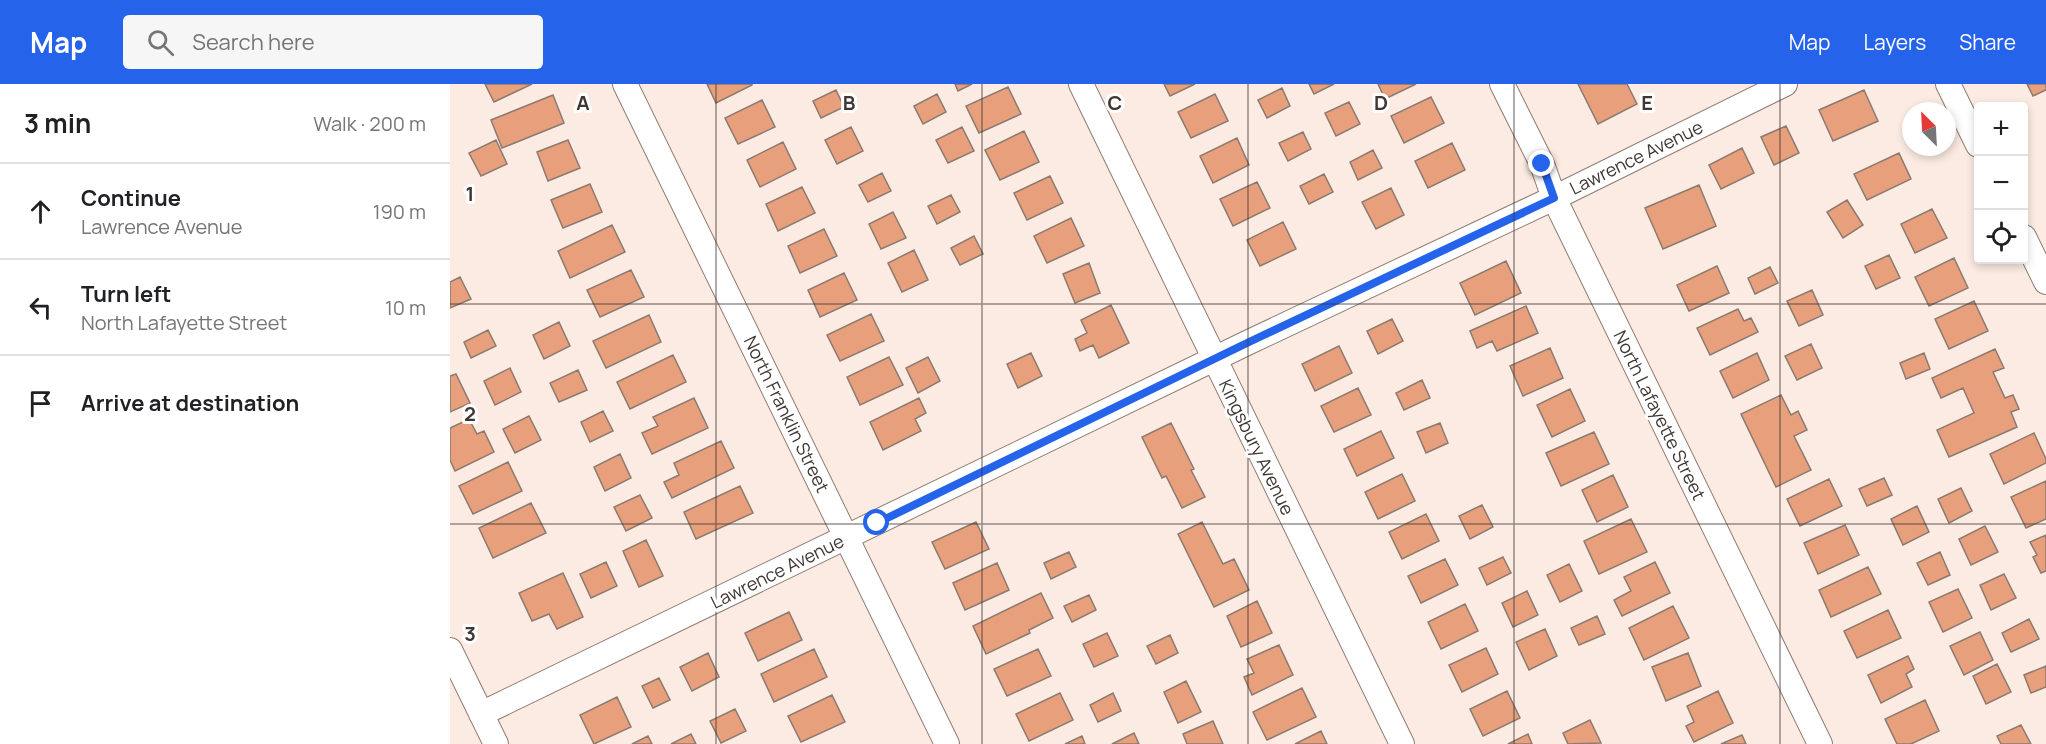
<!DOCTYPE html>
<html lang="en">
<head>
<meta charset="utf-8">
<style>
  body { margin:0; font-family:Manrope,sans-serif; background:#f6f6f6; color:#202124 }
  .controls { position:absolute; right:18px; top:18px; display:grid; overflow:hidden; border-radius:6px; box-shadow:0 3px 9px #0003 }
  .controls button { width:54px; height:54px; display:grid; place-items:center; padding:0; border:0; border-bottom:2px solid #e0e0e0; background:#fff; color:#202124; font:30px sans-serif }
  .compass { position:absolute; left:1452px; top:18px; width:54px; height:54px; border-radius:50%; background:#fff; box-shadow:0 3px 9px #0003; rotate:336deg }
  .stop { position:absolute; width:18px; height:18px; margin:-14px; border:4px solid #2563eb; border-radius:50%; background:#fff }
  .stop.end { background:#2563eb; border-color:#fff; box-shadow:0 2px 6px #0008 }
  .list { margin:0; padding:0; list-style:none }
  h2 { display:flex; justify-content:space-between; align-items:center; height:78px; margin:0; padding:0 24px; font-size:26px }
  h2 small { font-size:20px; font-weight:400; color:#757577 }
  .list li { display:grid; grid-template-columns:39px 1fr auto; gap:18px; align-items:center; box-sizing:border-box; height:96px; padding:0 24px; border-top:2px solid #e0e0e0 }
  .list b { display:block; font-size:22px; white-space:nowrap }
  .list p { margin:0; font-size:20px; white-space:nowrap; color:#757577 }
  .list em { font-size:20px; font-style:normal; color:#757577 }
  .icon { flex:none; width:33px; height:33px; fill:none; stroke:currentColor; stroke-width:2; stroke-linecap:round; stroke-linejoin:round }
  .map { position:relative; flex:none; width:1596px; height:660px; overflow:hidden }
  header { display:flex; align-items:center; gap:36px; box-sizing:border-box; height:84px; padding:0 30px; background:#2563eb; color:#fff }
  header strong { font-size:28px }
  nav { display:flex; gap:33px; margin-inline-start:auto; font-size:21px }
  .search { width:420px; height:54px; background:#f6f6f6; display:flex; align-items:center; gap:15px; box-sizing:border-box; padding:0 21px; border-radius:6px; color:#757577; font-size:22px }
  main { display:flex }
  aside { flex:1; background:#fff }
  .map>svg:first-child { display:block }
</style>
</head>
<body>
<header>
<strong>Map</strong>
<div class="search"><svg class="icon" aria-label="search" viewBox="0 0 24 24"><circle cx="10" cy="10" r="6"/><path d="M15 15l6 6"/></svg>Search here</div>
<nav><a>Map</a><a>Layers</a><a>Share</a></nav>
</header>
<main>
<aside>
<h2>3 min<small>Walk · 200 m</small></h2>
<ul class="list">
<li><svg class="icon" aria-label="ahead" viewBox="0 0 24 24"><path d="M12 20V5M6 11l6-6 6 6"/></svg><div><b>Continue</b><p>Lawrence Avenue</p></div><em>190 m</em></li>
<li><svg class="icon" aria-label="left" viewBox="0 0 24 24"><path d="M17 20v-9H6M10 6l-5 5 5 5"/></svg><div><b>Turn left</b><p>North Lafayette Street</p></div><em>10 m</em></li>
<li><svg class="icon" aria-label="arrive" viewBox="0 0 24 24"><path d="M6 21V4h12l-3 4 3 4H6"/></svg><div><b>Arrive at destination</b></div></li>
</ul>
</aside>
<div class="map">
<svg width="1596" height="660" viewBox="0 0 1596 660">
  <rect width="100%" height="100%" fill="#fcebe2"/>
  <path fill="#e7a07b" stroke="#8c7970" stroke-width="1.5" d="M35 0H82L44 18Z
    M257 0H302V1L266 19Z
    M505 0H522L508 7Z
    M714 0H745L720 12Z
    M859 0H884L864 10Z
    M928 0H966L935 15Z
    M1128 0H1177L1187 20 1148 40Z
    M1577 0H1596V6L1583 12Z
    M558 3 571 30 529 49 516 22Z
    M832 4 840 22 817 34 808 16Z
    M386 6 394 23 371 34 363 17Z
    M1414 6 1428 37 1383 57 1369 26Z
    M487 10 496 28 473 40 464 22Z
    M765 10 778 37 741 54 728 28Z
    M103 11 114 39 52 64 41 36Z
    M981 13 994 39 954 59 941 32Z
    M312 16 325 43 288 60 275 34Z
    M899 18 910 40 886 52 875 29Z
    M1336 42 1349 69 1324 81 1311 53Z
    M401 43 413 67 387 80 375 56Z
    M512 43 524 67 498 79 486 56Z
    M574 47 589 78 550 96 535 66Z
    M853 48 861 65 838 77 829 59Z
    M787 54 799 81 763 99 750 72Z
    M46 56 57 80 31 92 19 69Z
    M118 56 130 84 98 97 87 68Z
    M333 58 346 85 310 103 297 76Z
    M1002 59 1015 86 978 104 965 77Z
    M1292 64 1304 89 1271 105 1259 81Z
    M923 66 932 84 908 96 900 78Z
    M1449 69 1461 95 1417 116 1404 90Z
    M432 89 441 107 418 118 409 101Z
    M874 90 883 108 859 120 850 102Z
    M600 92 613 119 577 136 564 109Z
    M807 98 820 124 783 142 770 115Z
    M140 100 152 128 113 144 101 116Z
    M1249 101 1266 142 1213 165 1195 124Z
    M352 103 365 129 328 147 316 120Z
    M941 104 954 131 926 145 912 118Z
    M501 111 510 128 487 140 478 122Z
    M1397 116 1413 141 1393 154 1377 128Z
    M1482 125 1497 154 1465 169 1451 140Z
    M443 128 456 154 431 165 419 140Z
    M621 134 634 162 597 179 584 152Z
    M833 138 846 165 810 182 797 156Z
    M162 141 175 168 120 194 108 167Z
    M374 145 387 172 350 189 338 162Z
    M524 152 533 170 510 181 501 164Z
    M464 166 478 196 452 208 438 179Z
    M1439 171 1450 194 1426 205 1415 182Z
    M1504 174 1518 204 1479 222 1465 193Z
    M1056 177 1071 209 1025 231 1010 199Z
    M639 179 650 209 625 219 613 190Z
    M1267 182 1279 209 1239 227 1227 201Z
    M1320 183 1328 199 1305 210 1298 194Z
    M181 186 194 213 150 233 137 206Z
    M394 189 407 216 370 233 358 206Z
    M10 193 21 215 0 224V198Z
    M1362 206 1373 231 1349 242 1337 217Z
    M1524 217 1538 247 1499 265 1485 235Z
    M661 221 679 259 649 274 643 261 630 267 625 255 637 249 631 236Z
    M1076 222 1088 249 1047 267 1042 257 1027 264 1020 247Z
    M1288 225 1294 237 1301 234 1308 248 1260 271 1247 244Z
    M421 230 434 257 390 277 377 251Z
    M199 231 211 258 156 284 143 257Z
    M942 235 953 257 928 270 917 247Z
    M109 238 120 262 94 275 83 251Z
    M38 246 46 262 21 274 14 258Z
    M1361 260 1372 284 1347 296 1335 272Z
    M889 262 902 289 865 307 852 280Z
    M1100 264 1113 294 1073 312 1060 282Z
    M1545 265 1554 284 1543 288 1555 314 1563 311 1569 325 1561 328 1567 343 1499 373 1487 346 1524 329 1513 304 1491 314 1482 294Z
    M581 269 592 292 568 304 557 280Z
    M1307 269 1319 296 1283 314 1270 287Z
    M1474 269 1480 285 1456 295 1450 279Z
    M223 271 236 298 180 325 167 298Z
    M439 273 453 301 410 321 397 293Z
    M478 273 490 297 468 309 456 284Z
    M60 284 71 308 45 321 34 297Z
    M128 286 137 306 109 318 100 299Z
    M6 290 20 319 0 328V292Z
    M972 296 980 314 954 326 946 309Z
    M908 304 921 331 884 348 871 322Z
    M1120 305 1135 337 1102 353 1087 321Z
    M1331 311 1341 331 1348 327 1357 346 1344 352 1361 386 1326 403 1291 330Z
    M244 314 258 344 202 370 192 349 208 342 203 333Z
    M469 314 476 329 465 335 471 347 433 366 420 338Z
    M153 327 163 347 140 358 131 338Z
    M79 332 91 356 65 369 53 345Z
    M19 335 27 350 34 347 44 368 5 387 0 376V344Z
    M721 339 744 385 741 386 755 413 732 424 716 392 712 394 692 353Z
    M990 339 998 359 976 369 967 348Z
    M931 347 944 374 907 392 894 365Z
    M1144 348 1159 380 1111 402 1096 369Z
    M1584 349 1596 375V379L1554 400 1540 370Z
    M271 357 284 384 222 414 214 398 229 391 224 379Z
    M170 370 181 394 155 407 144 383Z
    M58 378 72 407 23 430 9 402Z
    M952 390 965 417 928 435 915 408Z
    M1163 391 1178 423 1147 438 1132 406Z
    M1434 394 1442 411 1417 422 1409 405Z
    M1379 395 1392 422 1350 442 1337 415Z
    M1596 397V435L1576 444 1561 413Z
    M290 402 303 429 246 455 234 428Z
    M1511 404 1522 427 1499 439 1488 415Z
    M190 411 202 434 176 447 164 423Z
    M81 419 96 449 43 474 29 444Z
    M1032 421 1043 443 1020 455 1009 432Z
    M1467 422 1479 448 1453 461 1441 435Z
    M976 430 989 457 952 475 939 448Z
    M1181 435 1197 468 1149 490 1134 457Z
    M526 438 539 465 495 485 482 458Z
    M752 438 773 480 784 475 799 506 764 523 728 450Z
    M1395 441 1409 471 1368 490 1354 459Z
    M1535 442 1548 468 1521 481 1509 455Z
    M1596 451V487L1591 489 1583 473 1587 471 1580 458Z
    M196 456 213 492 189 503 173 467Z
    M619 468 626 483 601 495 594 479Z
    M1490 468 1500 491 1478 501 1467 479Z
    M1053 473 1061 489 1037 501 1029 484Z
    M995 475 1008 501 971 519 958 492Z
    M156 478 167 502 141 514 130 490Z
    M1205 478 1220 509 1172 532 1164 516 1181 507 1174 493Z
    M547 479 559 506 515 526 503 499Z
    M1119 480 1132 507 1110 518 1097 491Z
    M1418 483 1431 510 1381 533 1369 506Z
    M113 489 133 533 107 545 99 530 82 537 69 509Z
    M1554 490 1566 514 1541 526 1530 501Z
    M1508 505 1522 534 1493 548 1479 518Z
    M1077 507 1088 531 1063 543 1052 519Z
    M591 509 603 534 579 546 580 549 536 570 523 542Z
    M639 511 646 526 622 538 614 522Z
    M807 517 822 549 791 563 777 532Z
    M1015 520 1028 547 991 565 978 538Z
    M1223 522 1239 554 1194 576 1179 544Z
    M1438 526 1451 554 1407 574 1394 547Z
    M339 528 352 556 308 577 295 549Z
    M1147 532 1155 550 1129 561 1121 544Z
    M1579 535 1589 555 1561 568 1552 549Z
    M1095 545 1107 572 1079 586 1066 558Z
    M1530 548 1543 576 1514 591 1500 562Z
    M657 549 668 572 644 583 633 560Z
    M720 551 728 569 706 580 697 562Z
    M829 561 843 591 802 611 794 593 804 589 797 575Z
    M1036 564 1048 590 1012 608 999 581Z
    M364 565 377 593 324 618 311 590Z
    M588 565 601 592 557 612 544 585Z
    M258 569 269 593 242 607 230 583Z
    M1238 569 1251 602 1216 617 1202 583Z
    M1458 572 1464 585 1456 590 1462 603 1431 619 1418 591Z
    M1547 580 1561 608 1536 620 1523 592Z
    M1596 582V603L1581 609 1574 591Z
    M209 594 220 616 203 624 192 602Z
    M736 597 751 628 728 639 714 608Z
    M852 604 866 633 817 656 803 628Z
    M1057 607 1070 634 1033 652 1020 625Z
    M1268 607 1283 639 1244 658 1236 642 1244 638 1237 622Z
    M610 609 623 636 579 657 566 630Z
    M663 609 671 627 648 638 640 621Z
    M382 611 395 638 351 658 338 632Z
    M167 613 181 643 144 660 130 631Z
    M1475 616 1489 647 1461 660H1447L1435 635Z
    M285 625 296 647 271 659 260 637Z
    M1140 636 1151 659 1118 660 1113 649Z
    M763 637 773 660H737L733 650Z
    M1571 641 1581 660H1551L1547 652Z
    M871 647 877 660H845Z
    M684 649 689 660H662Z
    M241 650 246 660H221Z
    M1078 650 1082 660H1058Z
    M1292 651 1296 660H1271Z
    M198 652 202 660H182Z
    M632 652 635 660H615Z"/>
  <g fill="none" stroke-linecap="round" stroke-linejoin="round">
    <defs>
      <path id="street" d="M175 0 497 660
        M631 0 952 660
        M1052 0 1092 80 1104 114 1370 660
        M1498 0 1528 61
        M1574 153 1596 198
        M0 566 46 660
        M31 630 797 259 1104 114 1335 0"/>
    </defs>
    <use href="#street" stroke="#8f7b72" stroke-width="26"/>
    <use href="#street" stroke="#fff" stroke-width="24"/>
  </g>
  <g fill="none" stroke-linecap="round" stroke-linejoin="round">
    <path stroke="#2563eb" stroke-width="8" d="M427 439 797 259 1104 114 1092 80"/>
  </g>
  <path fill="none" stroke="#3f3733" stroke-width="1.5" stroke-opacity="0.55" d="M266 0V660M532 0V660M798 0V660M1064 0V660M1330 0V660M0 220H1596M0 440H1596"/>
  <g text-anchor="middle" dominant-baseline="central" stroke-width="6" stroke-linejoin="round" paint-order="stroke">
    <g font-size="18" fill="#3f3733" stroke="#fff">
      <text transform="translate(1186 73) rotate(-26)">Lawrence Avenue</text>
      <text transform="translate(337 330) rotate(64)">North Franklin Street</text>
      <text transform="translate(1210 331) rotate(64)">North Lafayette Street</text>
      <text transform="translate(807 363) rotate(64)">Kingsbury Avenue</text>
      <text transform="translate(327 487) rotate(-26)">Lawrence Avenue</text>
    </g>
  </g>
  <g font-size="20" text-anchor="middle" font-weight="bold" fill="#3f3733" stroke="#fff" stroke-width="6" stroke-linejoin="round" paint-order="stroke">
    <text x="133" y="26">A</text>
    <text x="399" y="26">B</text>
    <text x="665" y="26">C</text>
    <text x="931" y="26">D</text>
    <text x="1197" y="26">E</text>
    <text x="20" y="117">1</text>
    <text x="20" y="337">2</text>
    <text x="20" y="557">3</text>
  </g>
</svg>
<div class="controls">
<button>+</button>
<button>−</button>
<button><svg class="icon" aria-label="locate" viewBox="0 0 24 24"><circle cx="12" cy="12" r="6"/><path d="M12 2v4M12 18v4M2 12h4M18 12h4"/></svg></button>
</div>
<svg class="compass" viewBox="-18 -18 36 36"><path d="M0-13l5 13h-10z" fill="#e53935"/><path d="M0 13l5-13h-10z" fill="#757577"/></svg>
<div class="stop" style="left:427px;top:439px"></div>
<div class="stop end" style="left:1092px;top:80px"></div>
</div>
</main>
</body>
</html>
